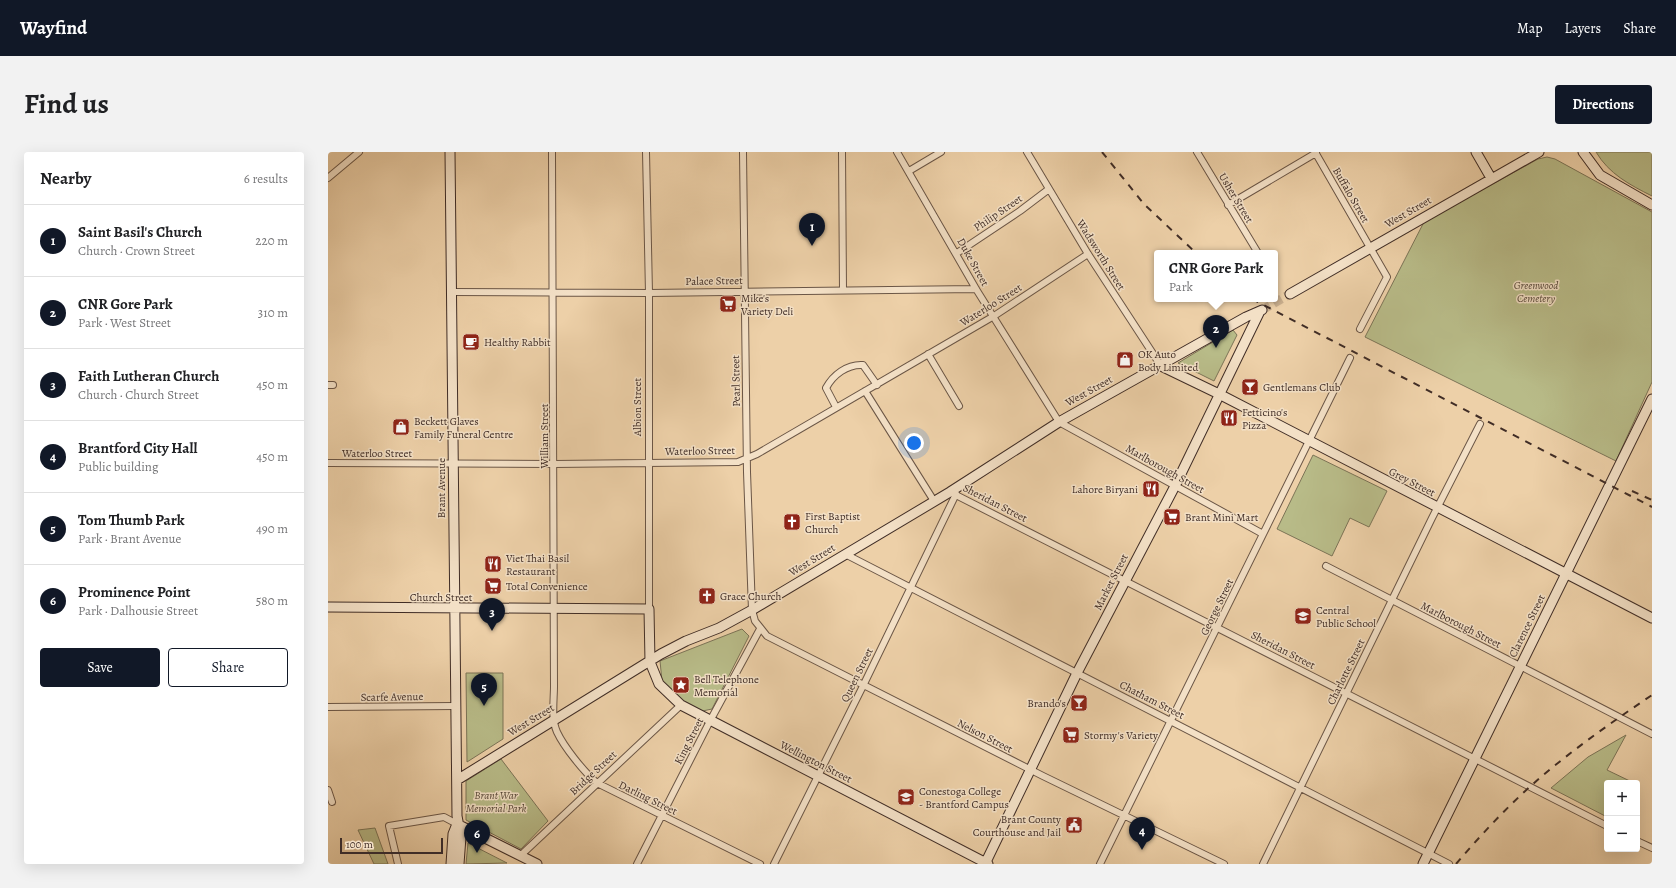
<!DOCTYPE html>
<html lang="en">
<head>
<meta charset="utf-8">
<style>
  body { margin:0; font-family:Alegreya,serif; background:#f2f2f2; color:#202124 }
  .controls { position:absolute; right:12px; bottom:12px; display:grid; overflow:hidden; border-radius:4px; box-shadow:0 4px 16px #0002 }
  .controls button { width:36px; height:36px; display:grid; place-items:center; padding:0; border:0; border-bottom:1px solid #e0e0e0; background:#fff; color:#202124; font:20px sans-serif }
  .scale { position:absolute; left:12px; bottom:10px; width:103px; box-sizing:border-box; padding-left:4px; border:2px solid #402d26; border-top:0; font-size:11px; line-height:14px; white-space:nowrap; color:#402d26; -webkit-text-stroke:3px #f3e0c6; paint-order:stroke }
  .you { position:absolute; left:586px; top:291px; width:14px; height:14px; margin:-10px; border:3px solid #fff; border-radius:50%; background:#1a73e8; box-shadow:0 0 0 6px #1a73e833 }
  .badge { display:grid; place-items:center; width:26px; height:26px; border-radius:50%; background:#111827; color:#fff; font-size:13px; font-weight:700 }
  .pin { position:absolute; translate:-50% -33px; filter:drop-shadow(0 1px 2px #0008) }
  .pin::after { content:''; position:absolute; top:21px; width:14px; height:12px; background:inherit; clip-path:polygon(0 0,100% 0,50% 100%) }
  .popup { position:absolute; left:826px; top:98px; width:124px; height:52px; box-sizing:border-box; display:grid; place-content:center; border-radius:4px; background:#fff; filter:drop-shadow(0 1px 3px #0005); font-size:13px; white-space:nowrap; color:#757577 }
  .popup b { font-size:15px; color:#202124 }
  .popup::after { content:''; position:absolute; left:50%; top:100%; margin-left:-8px; border:8px solid transparent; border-top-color:#fff }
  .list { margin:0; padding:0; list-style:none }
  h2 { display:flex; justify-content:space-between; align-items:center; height:52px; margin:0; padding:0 16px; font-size:17px }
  h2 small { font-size:13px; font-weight:400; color:#757577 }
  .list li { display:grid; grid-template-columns:26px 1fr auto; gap:12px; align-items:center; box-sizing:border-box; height:72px; padding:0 16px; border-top:1px solid #e0e0e0 }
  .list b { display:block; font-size:15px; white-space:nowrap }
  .list p { margin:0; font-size:13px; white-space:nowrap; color:#757577 }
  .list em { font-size:13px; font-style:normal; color:#757577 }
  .actions { display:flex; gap:8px; padding:12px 16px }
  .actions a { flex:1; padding:9px 0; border:1px solid #111827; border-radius:4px; text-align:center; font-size:14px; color:#111827 }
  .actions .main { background:#111827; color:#fff }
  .map { position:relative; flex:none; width:1324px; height:712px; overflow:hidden; border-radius:4px }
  header { display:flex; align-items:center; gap:24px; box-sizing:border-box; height:56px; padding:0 20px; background:#111827; color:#fff }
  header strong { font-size:19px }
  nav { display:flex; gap:22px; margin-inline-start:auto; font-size:14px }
  .intro { display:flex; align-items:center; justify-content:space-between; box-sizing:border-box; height:96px; padding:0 24px }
  h1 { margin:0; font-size:28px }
  .button { padding:10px 18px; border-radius:4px; background:#111827; color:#fff; font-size:14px; font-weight:700 }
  main { display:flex; gap:24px; padding:0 24px }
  aside { flex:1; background:#fff; border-radius:4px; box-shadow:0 4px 16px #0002 }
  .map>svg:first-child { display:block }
</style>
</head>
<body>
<header>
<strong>Wayfind</strong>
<nav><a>Map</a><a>Layers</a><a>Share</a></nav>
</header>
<div class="intro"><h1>Find us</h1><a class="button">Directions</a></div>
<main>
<aside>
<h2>Nearby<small>6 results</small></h2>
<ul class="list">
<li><span class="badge">1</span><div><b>Saint Basil's Church</b><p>Church · Crown Street</p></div><em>220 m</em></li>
<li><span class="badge">2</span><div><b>CNR Gore Park</b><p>Park · West Street</p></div><em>310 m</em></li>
<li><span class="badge">3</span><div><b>Faith Lutheran Church</b><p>Church · Church Street</p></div><em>450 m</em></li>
<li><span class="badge">4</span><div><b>Brantford City Hall</b><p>Public building</p></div><em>450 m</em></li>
<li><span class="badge">5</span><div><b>Tom Thumb Park</b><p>Park · Brant Avenue</p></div><em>490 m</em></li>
<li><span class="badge">6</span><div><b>Prominence Point</b><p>Park · Dalhousie Street</p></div><em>580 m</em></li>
</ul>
<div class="actions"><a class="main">Save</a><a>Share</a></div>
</aside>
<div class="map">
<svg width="1324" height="712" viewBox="0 0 1324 712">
  <rect width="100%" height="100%" fill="#edd0a8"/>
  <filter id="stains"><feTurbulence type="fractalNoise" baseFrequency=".005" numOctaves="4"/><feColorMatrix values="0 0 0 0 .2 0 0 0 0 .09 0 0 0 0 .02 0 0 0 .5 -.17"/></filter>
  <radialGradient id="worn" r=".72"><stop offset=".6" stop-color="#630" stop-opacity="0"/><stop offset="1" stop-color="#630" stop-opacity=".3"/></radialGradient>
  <path fill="#b8bb88" stroke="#7c7457" d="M1268 0H1324V44C1302 33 1281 22 1268 0Z
    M1219 5 1227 7 1324 60V230L1288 309 1037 185 1096 70 1210 7Z
    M905 178 909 183 886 229 850 211Z
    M985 303 1059 339 1041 375 1022 366 1004 404 949 377Z
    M414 477 421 484 384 557 370 560 354 550 334 529 332 509Z
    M138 521H175V587L139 610Z
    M1298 583 1279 618 1306 631H1279V665L1223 636 1260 605Z
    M173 607 220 669 193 697 138 668V629Z
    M47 676 60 712H46L30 678Z
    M140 691 179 711 138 712Z"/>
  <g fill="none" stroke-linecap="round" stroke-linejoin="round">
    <path stroke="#caaf8e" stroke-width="9" stroke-dasharray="9 4.5" stroke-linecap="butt" d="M934 158 962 142"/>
    <defs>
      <path id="street" d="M224 0 226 534C226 548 223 567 229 580 236 595 256 620 269 631L432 712
        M318 0 321 141V457
        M415 0 419 320 424 458 427 469 439 484 715 624 896 712
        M514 0 515 138
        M569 0 648 137 731 270 935 382
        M699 0 760 102 833 214
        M869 0 930 101
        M987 0 1059 125 1032 177
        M581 19 613 0
        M0 26 31 0
        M900 53 988 1
        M629 101 692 59 721 37
        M124 140 321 141 648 137
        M600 202 631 254
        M0 233H5
        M537 239 606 349
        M508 255 498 236C505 223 519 212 535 213L549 233
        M0 311 226 312 410 310 429 302 666 164 760 102
        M622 340 1279 674
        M517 402 1121 712
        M998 414 1324 582
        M0 555 128 554
        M0 638 4 650
        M1309 689 1324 696
        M192 704 353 553
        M70 712 61 674 116 665 129 672
        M309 712 382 569 432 477
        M446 712 535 534 628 342
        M772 712 1022 206
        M935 712 1104 366 1152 272"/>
      <path id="secondary" d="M122 0 129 664 133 685 131 712
        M1148 0 1163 26
        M1255 0 1272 23 1324 53
        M962 142 1211 0
        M833 214 891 242 1324 466
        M0 455 321 457 322 510 331 532 353 553 660 712
        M129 628 333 502 358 489 391 476 424 458 622 340 731 270 918 165 934 158
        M129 672 209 712
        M123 712 125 682 129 672
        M657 712 749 521 847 334 932 159
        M1095 712 1324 247"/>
    </defs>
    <use href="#street" stroke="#6b5646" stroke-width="8"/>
    <use href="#secondary" stroke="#402d26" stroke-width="11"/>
    <use href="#street" stroke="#f3e0c6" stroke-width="6"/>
    <use href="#secondary" stroke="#f3e0c6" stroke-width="9"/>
    <path stroke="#402d26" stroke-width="2" stroke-dasharray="7 7" stroke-linecap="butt" d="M774 0 816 52 868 101
      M924 147 1324 355
      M1304 339 1324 348
      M1128 712C1158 677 1189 644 1225 615 1257 589 1290 566 1324 543"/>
  </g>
  <defs>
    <symbol id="supermarket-square" viewBox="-11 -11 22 22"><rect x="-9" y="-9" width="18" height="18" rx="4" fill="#8f2418" stroke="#f3e0c6"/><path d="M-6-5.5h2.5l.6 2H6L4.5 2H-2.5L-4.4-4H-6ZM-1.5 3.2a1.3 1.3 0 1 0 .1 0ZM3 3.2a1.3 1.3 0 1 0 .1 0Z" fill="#fff"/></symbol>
    <symbol id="cafe-square" viewBox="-11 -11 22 22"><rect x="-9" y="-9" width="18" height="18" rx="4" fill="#8f2418" stroke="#f3e0c6"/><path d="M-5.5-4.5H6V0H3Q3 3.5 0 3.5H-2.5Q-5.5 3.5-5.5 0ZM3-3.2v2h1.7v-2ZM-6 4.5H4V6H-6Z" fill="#fff"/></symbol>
    <symbol id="shop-square" viewBox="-11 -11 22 22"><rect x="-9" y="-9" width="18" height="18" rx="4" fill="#8f2418" stroke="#f3e0c6"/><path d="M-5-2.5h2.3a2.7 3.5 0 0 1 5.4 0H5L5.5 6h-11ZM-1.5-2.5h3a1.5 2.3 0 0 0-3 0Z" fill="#fff"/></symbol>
    <symbol id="bar-square" viewBox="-11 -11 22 22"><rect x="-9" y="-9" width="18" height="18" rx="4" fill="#8f2418" stroke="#f3e0c6"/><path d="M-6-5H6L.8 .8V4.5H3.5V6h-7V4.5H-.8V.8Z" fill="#fff"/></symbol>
    <symbol id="restaurant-square" viewBox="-11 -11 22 22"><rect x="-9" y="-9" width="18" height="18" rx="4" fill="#8f2418" stroke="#f3e0c6"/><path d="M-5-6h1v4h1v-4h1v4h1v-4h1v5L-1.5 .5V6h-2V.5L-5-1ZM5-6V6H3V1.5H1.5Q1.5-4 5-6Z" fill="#fff"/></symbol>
    <symbol id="church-square" viewBox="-11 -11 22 22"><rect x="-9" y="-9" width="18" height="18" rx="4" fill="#8f2418" stroke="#f3e0c6"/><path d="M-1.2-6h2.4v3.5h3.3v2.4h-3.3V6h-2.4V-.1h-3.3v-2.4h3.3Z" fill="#fff"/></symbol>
    <symbol id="school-square" viewBox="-11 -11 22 22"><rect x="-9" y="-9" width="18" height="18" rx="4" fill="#8f2418" stroke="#f3e0c6"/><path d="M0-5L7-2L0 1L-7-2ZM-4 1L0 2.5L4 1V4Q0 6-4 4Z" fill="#fff"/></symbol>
    <symbol id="sight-square" viewBox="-11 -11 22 22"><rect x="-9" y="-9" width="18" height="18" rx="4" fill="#8f2418" stroke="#f3e0c6"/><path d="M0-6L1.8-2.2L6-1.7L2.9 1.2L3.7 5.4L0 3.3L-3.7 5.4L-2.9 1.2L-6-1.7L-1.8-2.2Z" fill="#fff"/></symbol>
    <symbol id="university-square" viewBox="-11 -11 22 22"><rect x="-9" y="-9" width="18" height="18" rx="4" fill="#8f2418" stroke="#f3e0c6"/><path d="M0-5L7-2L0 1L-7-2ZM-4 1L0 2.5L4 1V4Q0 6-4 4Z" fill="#fff"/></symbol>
    <symbol id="civic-square" viewBox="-11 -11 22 22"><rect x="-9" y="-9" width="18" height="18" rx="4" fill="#8f2418" stroke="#f3e0c6"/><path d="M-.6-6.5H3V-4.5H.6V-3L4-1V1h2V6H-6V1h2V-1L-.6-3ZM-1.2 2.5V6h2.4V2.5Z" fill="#fff"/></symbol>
  </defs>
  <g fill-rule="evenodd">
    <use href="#supermarket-square" x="390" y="142" width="20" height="20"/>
    <use href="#cafe-square" x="133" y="180" width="20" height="20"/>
    <use href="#shop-square" x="787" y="198" width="20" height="20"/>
    <use href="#bar-square" x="912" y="225" width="20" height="20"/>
    <use href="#restaurant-square" x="891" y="256" width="20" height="20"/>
    <use href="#shop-square" x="63" y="265" width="20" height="20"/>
    <use href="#restaurant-square" x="813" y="327" width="20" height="20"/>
    <use href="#supermarket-square" x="834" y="355" width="20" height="20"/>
    <use href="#church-square" x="454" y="360" width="20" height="20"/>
    <use href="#restaurant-square" x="155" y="402" width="20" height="20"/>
    <use href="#supermarket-square" x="155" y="424" width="20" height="20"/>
    <use href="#church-square" x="369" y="434" width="20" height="20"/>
    <use href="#school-square" x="965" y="454" width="20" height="20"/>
    <use href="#sight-square" x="343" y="523" width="20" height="20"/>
    <use href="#bar-square" x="741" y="541" width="20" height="20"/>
    <use href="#supermarket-square" x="733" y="573" width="20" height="20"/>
    <use href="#university-square" x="568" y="635" width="20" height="20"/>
    <use href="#civic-square" x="736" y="663" width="20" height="20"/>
  </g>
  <g text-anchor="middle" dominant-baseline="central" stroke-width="3" stroke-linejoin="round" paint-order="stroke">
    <g font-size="11" fill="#402d26" stroke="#f3e0c6">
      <text transform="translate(1023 43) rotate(60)">Buffalo Street</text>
      <text transform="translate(908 46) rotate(59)">Usher Street</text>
      <text transform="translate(1080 60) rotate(-30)">West Street</text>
      <text transform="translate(670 61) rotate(-34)">Philip Street</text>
      <text transform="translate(773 103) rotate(58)">Wadsworth Street</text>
      <text transform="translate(645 110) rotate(61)">Duke Street</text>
      <text transform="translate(386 129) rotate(-1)">Palace Street</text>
      <text transform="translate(663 153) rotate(-32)">Waterloo Street</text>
      <text transform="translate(408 229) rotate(-91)">Pearl Street</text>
      <text transform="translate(761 239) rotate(-29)">West Street</text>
      <text transform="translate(309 255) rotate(-90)">Albion Street</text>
      <text transform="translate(216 284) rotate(-90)">William Street</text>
      <text transform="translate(372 299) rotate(-1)">Waterloo Street</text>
      <text x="49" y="301">Waterloo Street</text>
      <text transform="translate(837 317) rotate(29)">Marlborough Street</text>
      <text transform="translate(1084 330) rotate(27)">Grey Street</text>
      <text transform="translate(113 336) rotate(-90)">Brant Avenue</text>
      <text transform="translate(667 351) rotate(27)">Sheridan Street</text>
      <text transform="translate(484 408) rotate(-31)">West Street</text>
      <text transform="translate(783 430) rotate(-63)">Market Street</text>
      <text x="113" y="445">Church Street</text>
      <text transform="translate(889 455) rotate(-64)">George Street</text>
      <text transform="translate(1133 473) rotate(27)">Marlborough Street</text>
      <text transform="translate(1199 474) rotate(-64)">Clarence Street</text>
      <text transform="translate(955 498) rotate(27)">Sheridan Street</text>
      <text transform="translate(1018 520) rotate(-64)">Charlotte Street</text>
      <text transform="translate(529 523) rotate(-64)">Queen Street</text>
      <text transform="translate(64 545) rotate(-1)">Scarfe Avenue</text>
      <text transform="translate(824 548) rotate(27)">Chatham Street</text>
      <text transform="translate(203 568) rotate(-31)">West Street</text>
      <text transform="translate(657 584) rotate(27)">Nelson Street</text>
      <text transform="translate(361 589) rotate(-63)">King Street</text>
      <text transform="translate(488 610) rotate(27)">Wellington Street</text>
      <text transform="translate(265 621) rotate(-43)">Bridge Street</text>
      <text transform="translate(320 646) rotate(26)">Darling Street</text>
    </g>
    <g font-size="11" font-style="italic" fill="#58493a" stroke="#f3e0c6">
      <text x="1208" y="133">Greenwood<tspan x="1208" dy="13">Cemetery</tspan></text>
      <text x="168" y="643">Brant War<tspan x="168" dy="13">Memorial Park</tspan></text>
    </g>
    <g font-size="11" fill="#402d26" stroke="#f3e0c6" text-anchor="start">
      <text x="413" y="146">Mike's<tspan x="413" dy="13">Variety Deli</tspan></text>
      <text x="156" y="190">Healthy Rabbit</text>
      <text x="810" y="202">OK Auto<tspan x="810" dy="13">Body Limited</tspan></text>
      <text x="935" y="235">Gentlemans Club</text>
      <text x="914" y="260">Fetticino's<tspan x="914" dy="13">Pizza</tspan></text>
      <text x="86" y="269">Beckett Glaves<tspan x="86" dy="13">Family Funeral Centre</tspan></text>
      <text x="810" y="337" text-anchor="end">Lahore Biryani</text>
      <text x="477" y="364">First Baptist<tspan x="477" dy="13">Church</tspan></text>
      <text x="857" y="365">Brant Mini Mart</text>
      <text x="178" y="406">Viet Thai Basil<tspan x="178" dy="13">Restaurant</tspan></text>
      <text x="178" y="434">Total Convenience</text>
      <text x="392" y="444">Grace Church</text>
      <text x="988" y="458">Central<tspan x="988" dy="13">Public School</tspan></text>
      <text x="366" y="527">Bell Telephone<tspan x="366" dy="13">Memorial</tspan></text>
      <text x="738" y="551" text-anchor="end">Brando's</text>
      <text x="756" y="583">Stormy's Variety</text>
      <text x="591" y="639">Conestoga College<tspan x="591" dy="13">- Brantford Campus</tspan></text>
      <text x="733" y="667" text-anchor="end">Brant County<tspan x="733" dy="13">Courthouse and Jail</tspan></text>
    </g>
  </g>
  <rect width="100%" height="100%" filter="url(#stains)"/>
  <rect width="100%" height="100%" fill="url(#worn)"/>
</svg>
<div class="controls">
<button>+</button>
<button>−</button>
</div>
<div class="scale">100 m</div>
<div class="you"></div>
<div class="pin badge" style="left:484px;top:94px">1</div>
<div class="pin badge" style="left:888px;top:196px">2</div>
<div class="popup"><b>CNR Gore Park</b>Park</div>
<div class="pin badge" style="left:164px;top:479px">3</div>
<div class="pin badge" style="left:814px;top:698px">4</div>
<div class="pin badge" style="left:156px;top:554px">5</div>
<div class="pin badge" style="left:149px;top:701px">6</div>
</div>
</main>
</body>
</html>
